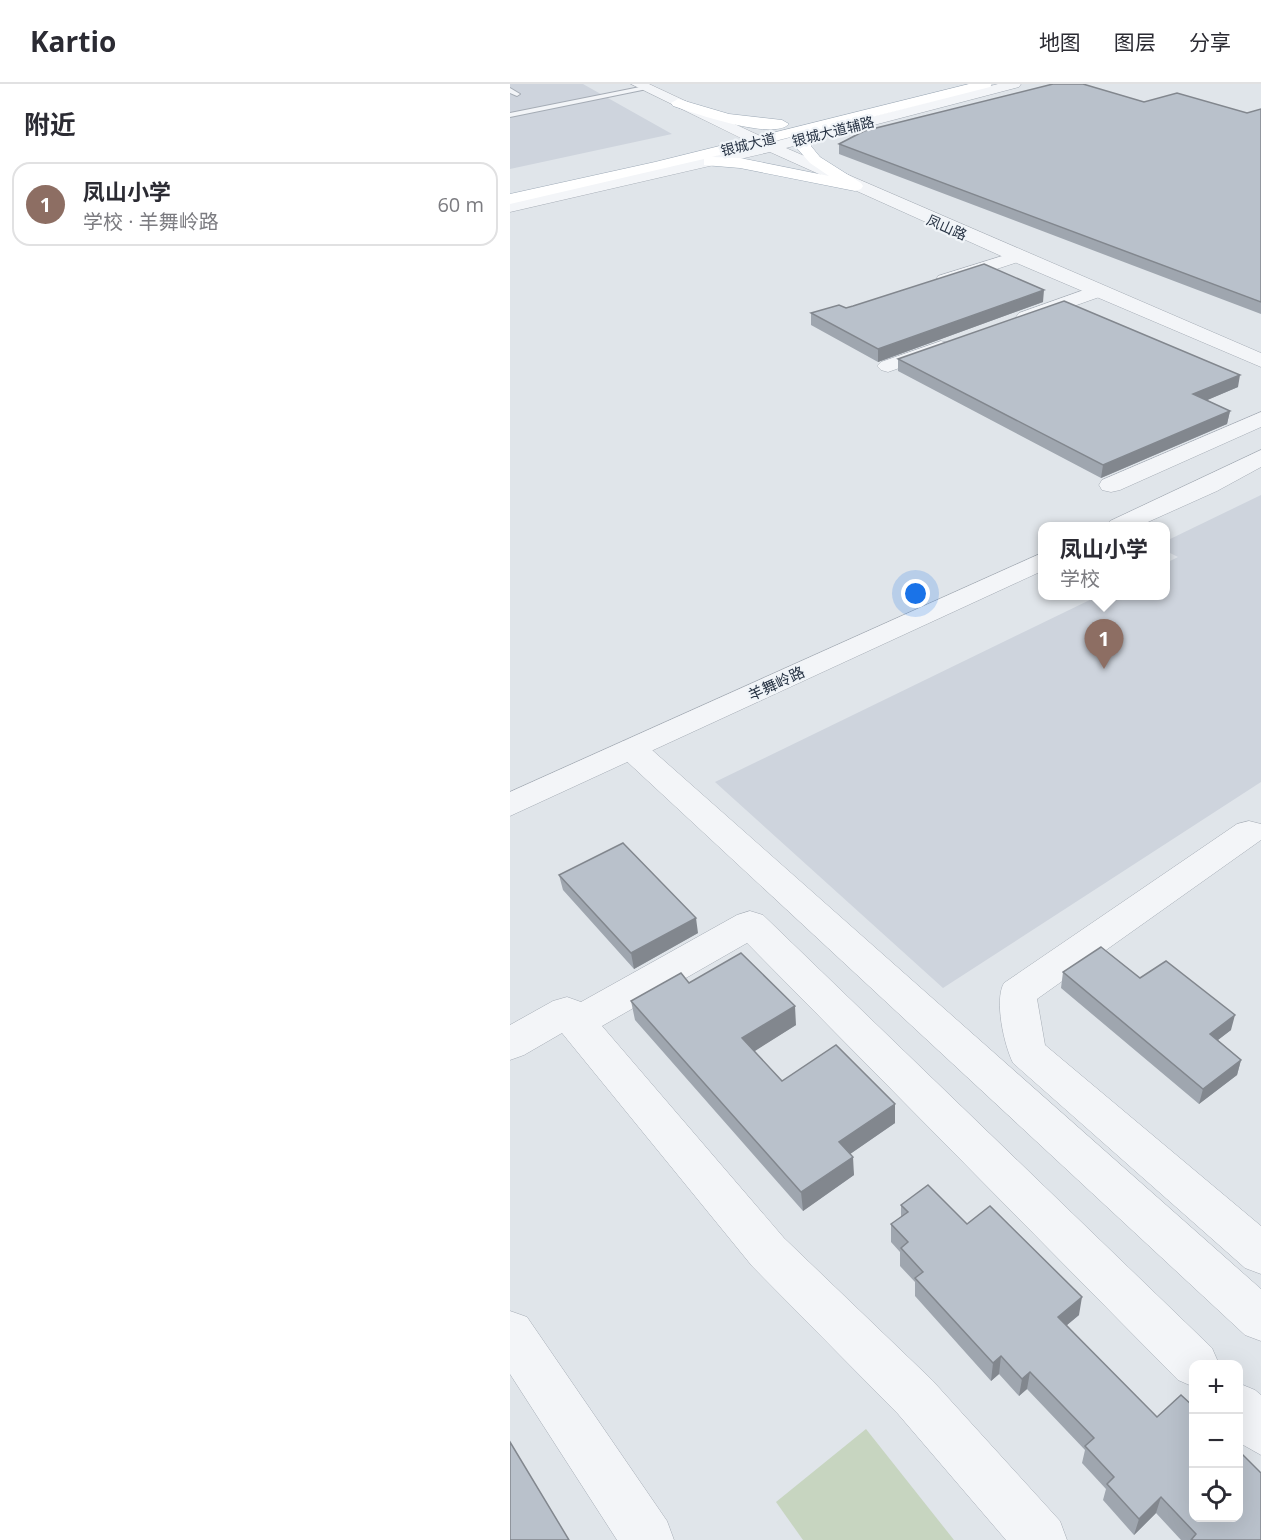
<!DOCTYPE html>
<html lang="zh">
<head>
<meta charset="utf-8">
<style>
  body { margin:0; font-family:"Open Sans","Noto Sans SC",sans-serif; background:#f2f2f3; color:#2b2b33 }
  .controls { position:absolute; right:18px; bottom:18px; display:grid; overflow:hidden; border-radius:12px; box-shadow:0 6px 24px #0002 }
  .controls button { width:54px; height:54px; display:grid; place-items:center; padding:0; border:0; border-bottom:2px solid #e1e1e2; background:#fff; color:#2b2b33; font:30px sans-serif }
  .you { position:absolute; left:406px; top:510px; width:21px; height:21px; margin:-15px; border:4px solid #fff; border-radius:50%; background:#1a73e8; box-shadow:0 0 0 9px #1a73e833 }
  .badge { display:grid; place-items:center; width:39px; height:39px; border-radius:50%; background:#2563eb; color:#fff; font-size:20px; font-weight:700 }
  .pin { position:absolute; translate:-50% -50px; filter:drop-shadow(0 2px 3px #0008) }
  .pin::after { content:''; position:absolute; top:32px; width:21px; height:18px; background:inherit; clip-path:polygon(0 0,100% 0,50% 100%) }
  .popup { position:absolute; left:528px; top:438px; width:132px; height:78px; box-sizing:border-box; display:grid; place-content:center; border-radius:12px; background:#fff; filter:drop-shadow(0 2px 4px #0005); font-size:20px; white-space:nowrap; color:#7c7c81 }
  .popup b { font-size:22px; color:#2b2b33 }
  .popup::after { content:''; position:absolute; left:50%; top:100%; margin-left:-12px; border:12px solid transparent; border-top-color:#fff }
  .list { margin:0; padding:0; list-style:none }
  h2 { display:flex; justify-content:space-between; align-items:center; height:78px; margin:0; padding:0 24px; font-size:26px }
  h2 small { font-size:20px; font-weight:400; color:#7c7c81 }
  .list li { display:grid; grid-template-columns:39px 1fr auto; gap:18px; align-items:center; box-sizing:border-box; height:84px; margin:0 12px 12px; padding:0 12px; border:2px solid #e1e1e2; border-radius:18px }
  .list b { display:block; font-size:22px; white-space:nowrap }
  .list p { margin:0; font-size:20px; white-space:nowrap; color:#7c7c81 }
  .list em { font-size:20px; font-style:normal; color:#7c7c81 }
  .icon { flex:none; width:33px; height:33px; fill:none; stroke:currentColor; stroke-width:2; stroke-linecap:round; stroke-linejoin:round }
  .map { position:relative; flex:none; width:751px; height:1456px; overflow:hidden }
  header { display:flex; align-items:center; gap:36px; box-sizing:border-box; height:84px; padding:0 30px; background:#fff; border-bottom:2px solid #e1e1e2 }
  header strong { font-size:28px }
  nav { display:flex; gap:33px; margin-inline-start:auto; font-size:21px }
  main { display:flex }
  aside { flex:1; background:#fff }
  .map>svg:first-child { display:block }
</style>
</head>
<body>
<header>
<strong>Kartio</strong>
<nav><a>地图</a><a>图层</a><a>分享</a></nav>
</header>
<main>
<aside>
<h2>附近<small></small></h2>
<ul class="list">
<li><span class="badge" style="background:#8d6e63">1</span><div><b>凤山小学</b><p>学校 · 羊舞岭路</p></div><em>60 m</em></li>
</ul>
</aside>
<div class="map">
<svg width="751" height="1456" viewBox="0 0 751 1456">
  <rect width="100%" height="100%" fill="#e0e5ea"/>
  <path fill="#ced4dd" d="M0 0H73L162 50 0 85Z
    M751 411V698L433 904 205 698 588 512H656V479L668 473 656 467V457Z"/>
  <path fill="#c7d5c0" d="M356 1345 444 1456H293L266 1418Z"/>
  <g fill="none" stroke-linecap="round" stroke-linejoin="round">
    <defs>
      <path id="service" d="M135 2 137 5 0 33V29Z
        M0 4 10 10 7 12 0 9Z"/>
      <path id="minor" d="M505 168 511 169 514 173 511 177 435 202 426 196 428 192Z
        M588 201 598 207 595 211 516 239 509 237 506 233 509 229Z
        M431 257 438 259 441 263 438 267 378 288 371 286 367 282 371 278Z
        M751 328V343L610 406 601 408 592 406 589 401 592 396Z
        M122 655 133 658 751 1205V1257L735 1251 111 672 106 665 111 658Z
        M739 737 751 740V756L527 915 535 961 751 1142V1190L735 1184 503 979C494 961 484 916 494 899L727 740Z
        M240 827 253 831 702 1264 709 1280H684V1303L668 1296 237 859 92 942 274 1154 422 1296 550 1437 557 1456H496L388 1330 242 1182 52 949 14 971 0 976V941L43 917 57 913 71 918 227 831Z
        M0 1227 17 1233 157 1437 164 1456H107L0 1290Z
        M728 1299 745 1306 751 1311V1371L728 1358Z"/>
      <path id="tertiary" d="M121 0H139L263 58 488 0H511L509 3 276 64 751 269V283L509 180 260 68 0 128V118L247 62Z
        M751 366V383L707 407 629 442H596L600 437Z
        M532 469V487L0 732V708Z"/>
      <path id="primary" d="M459 0H482L480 3 311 46 301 62 310 73 351 99 353 102 351 105 345 107 230 84 194 81V75L0 120V110L145 78ZM293 50 285 62 300 79 319 92 230 74 202 73Z
        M168 15 219 30 272 36 279 40C263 57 184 29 163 22L161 19Z"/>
    </defs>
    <use href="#service" stroke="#a5acb5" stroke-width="2"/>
    <use href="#minor" stroke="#a5acb5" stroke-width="1"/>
    <use href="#tertiary" stroke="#a5acb5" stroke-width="1"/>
    <use href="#primary" stroke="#9eaab7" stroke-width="1"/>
    <use href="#service" fill="#f3f5f8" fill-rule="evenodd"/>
    <use href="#minor" fill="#f3f5f8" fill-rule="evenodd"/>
    <use href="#tertiary" fill="#f3f5f8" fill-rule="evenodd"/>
    <use href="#primary" fill="#fff" fill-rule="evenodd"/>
  </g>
  <path fill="#9fa6af" d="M634 18 737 29 751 25V230L329 70V60Z
    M533 218 368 278 301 241V229L336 224Z
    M388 275 728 303 697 316 720 327 717 340 591 394 388 287Z
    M49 791 188 849 124 885 53 806Z
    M553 888 630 894 721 946 708 956 731 976 727 991 689 1020 551 904Z
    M179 899 286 941 244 967 272 997 385 1020V1039L340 1070 344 1091 293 1127 125 936 121 917Z
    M391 1121 457 1140 569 1231 557 1241 751 1456H671L646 1429 624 1451 593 1416 596 1405 572 1379 575 1366 517 1305 509 1312 489 1290 481 1297 405 1212V1198L390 1182V1168L381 1158V1140L391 1133Z"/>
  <path fill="#82878e" d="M534 206 533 218 368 278V265Z
    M730 291 728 303 681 323 683 310Z
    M720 327 717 340 591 394 593 381Z
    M186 834 188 849 124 885 121 869Z
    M285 922 286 941 234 974 232 954Z
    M725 931 721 946 696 965 700 950Z
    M731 976 727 991 689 1020 693 1005Z
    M385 1020V1039L330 1077 329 1058Z
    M343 1073 344 1091 293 1127 291 1108Z
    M572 1213 569 1231 545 1251 548 1233Z
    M491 1272 489 1290 481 1297 483 1279Z
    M520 1288 517 1305 509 1312 512 1295Z
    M651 1413 646 1429 624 1451 629 1435Z"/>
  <path fill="#b9c1cb" stroke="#82878e" stroke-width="1.5" d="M543 0H573L634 18 667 9 737 29 751 25V218L329 60 354 47Z
    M474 180 534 206 368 265 301 229 329 221 336 224 343 222Z
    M554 217 730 291 683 310 720 327 593 381 388 275Z
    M113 759 186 834 121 869 49 791Z
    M591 863 630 894 656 877 725 931 700 950 731 976 693 1005 553 888Z
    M231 869 285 922 232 954 272 997 326 961 385 1020 329 1058 343 1073 291 1108 121 917 171 889 179 899Z
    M418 1101 457 1140 480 1122 572 1213 548 1233 647 1333 671 1311 684 1323V1434H729V1367L751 1389V1456H681L686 1450 651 1413 629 1435 597 1400 604 1393 575 1362 584 1354 520 1288 512 1295 491 1272 483 1279 405 1194 413 1188 391 1164 398 1158 381 1140 398 1128 391 1121Z
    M0 1358 59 1456H0Z"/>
  <g text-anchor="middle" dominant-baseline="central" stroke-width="4.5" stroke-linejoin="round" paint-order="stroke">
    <g font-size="14" fill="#273344" stroke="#f0f4f8">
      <text transform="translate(323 47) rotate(-14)">银城大道辅路</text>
      <text transform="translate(238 60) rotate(-14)">银城大道</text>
      <text transform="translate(437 143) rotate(24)">凤山路</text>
    </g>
    <g font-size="15" fill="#273344" stroke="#f0f4f8">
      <text transform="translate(266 599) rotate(-25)">羊舞岭路</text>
    </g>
  </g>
</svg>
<div class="controls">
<button>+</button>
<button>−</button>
<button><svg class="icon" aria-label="locate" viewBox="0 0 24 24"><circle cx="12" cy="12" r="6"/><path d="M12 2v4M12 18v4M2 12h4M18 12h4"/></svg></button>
</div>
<div class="you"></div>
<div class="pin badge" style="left:594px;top:585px;background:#8d6e63">1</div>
<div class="popup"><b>凤山小学</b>学校</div>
</div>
</main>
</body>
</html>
